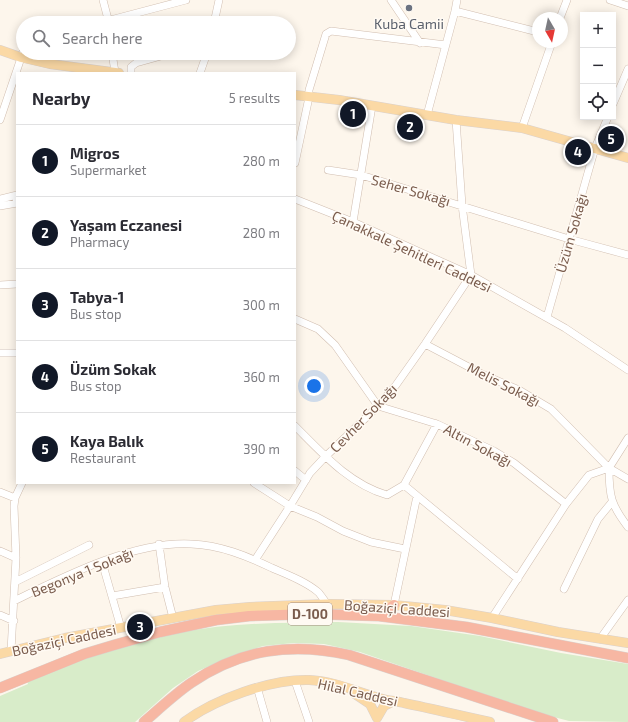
<!DOCTYPE html>
<html lang="en">
<head>
<meta charset="utf-8">
<style>
  body { margin:0; font-family:"Exo 2",sans-serif; background:#f7f7f7; color:#2b2b33 }
  .controls { position:absolute; right:12px; top:12px; display:grid; overflow:hidden; border-radius:0px; box-shadow:0 2px 10px #0003 }
  .controls button { width:36px; height:36px; display:grid; place-items:center; padding:0; border:0; border-bottom:1px solid #e1e1e2; background:#fff; color:#2b2b33; font:20px sans-serif }
  .compass { position:absolute; left:532px; top:12px; width:36px; height:36px; border-radius:50%; background:#fff; box-shadow:0 2px 10px #0003; rotate:171deg }
  .you { position:absolute; left:314px; top:386px; width:14px; height:14px; margin:-10px; border:3px solid #fff; border-radius:50%; background:#1a73e8; box-shadow:0 0 0 6px #1a73e833 }
  .badge { display:grid; place-items:center; width:26px; height:26px; border-radius:50%; background:#111827; color:#fff; font-size:13px; font-weight:700 }
  .pin { position:absolute; translate:-50% -50%; border:2px solid #fff; box-shadow:0 1px 4px #0006 }
  .list { margin:0; padding:0; list-style:none }
  h2 { display:flex; justify-content:space-between; align-items:center; height:52px; margin:0; padding:0 16px; font-size:17px }
  h2 small { font-size:13px; font-weight:400; color:#7c7c81 }
  .list li { display:grid; grid-template-columns:26px 1fr auto; gap:12px; align-items:center; box-sizing:border-box; height:72px; padding:0 16px; border-top:1px solid #e1e1e2 }
  .list b { display:block; font-size:15px; white-space:nowrap }
  .list p { margin:0; font-size:13px; white-space:nowrap; color:#7c7c81 }
  .list em { font-size:13px; font-style:normal; color:#7c7c81 }
  .icon { flex:none; width:22px; height:22px; fill:none; stroke:currentColor; stroke-width:2; stroke-linecap:round; stroke-linejoin:round }
  .map { position:relative; flex:none; width:628px; height:722px; overflow:hidden }
  .search { position:absolute; background:#fff; box-shadow:0 2px 10px #0003; left:16px; top:16px; width:280px; height:44px; display:flex; align-items:center; gap:10px; box-sizing:border-box; padding:0 14px; border-radius:22px; color:#7c7c81; font-size:15px }
  .panel { position:absolute; background:#fff; box-shadow:0 2px 10px #0003; left:16px; top:72px; width:280px; height:412px; border-radius:0px }
  .map>svg:first-child { display:block }
</style>
</head>
<body>
<div class="map">
<svg width="628" height="722" viewBox="0 0 628 722">
  <rect width="100%" height="100%" fill="#fdf6ec"/>
  <path fill="#d8ecc9" d="M338 622 411 626 480 636 561 653 628 664V722L569 721 535 712 360 652 324 644 294 643 263 646 233 656 198 671 173 688 135 722H0V696L28 684 27 680C76 662 126 643 178 633 231 622 285 623 338 622Z"/>
  <g fill="none" stroke-linecap="round" stroke-linejoin="round">
    <defs>
      <path id="minor" d="M103 0 109 23
        M391 0 420 43
        M610 0 628 6
        M455 11 538 32
        M560 18 567 0
        M99 23 186 0
        M214 23 219 0
        M112 53 115 72
        M131 73V67L136 63 172 53
        M200 73 207 53
        M613 104 628 69
        M427 115 455 11 457 0
        M0 120 23 52
        M456 120 462 205 471 275
        M522 128 552 42
        M295 163 308 102 309 90 326 34 331 31 446 45
        M328 170 361 175 569 239 628 255
        M0 199 17 195
        M295 199 353 222 471 275 565 328 628 370
        M0 206 17 203 16 199 17 195
        M353 222 372 106
        M0 285 17 284
        M547 317 595 148 608 117
        M295 319 318 329 335 345 378 406 437 424 494 451 514 463 566 504
        M425 344 484 375 519 390 551 409 609 468 628 479
        M0 353H17
        M295 426C322 453 349 484 387 495L404 485
        M609 468C609 496 611 505 628 527
        M609 468 628 438
        M295 471 306 480
        M254 483 290 506 317 517 343 531 371 542 405 549
        M404 485 518 579
        M404 485 437 424
        M0 492 15 498
        M159 544 165 587 173 618
        M0 551 16 558
        M255 560 290 506 310 473 325 457 378 406 396 385 425 344 471 275
        M102 562 121 628
        M15 582 89 545
        M564 589 598 519 612 502
        M112 596 165 587
        M14 601C65 576 134 541 191 544 220 545 247 556 272 568 288 575 305 581 318 592 321 595 324 600 327 604
        M394 605 417 496
        M0 615 14 621
        M492 618 566 504 589 475 609 468
        M600 639 628 600
        M11 651 16 558 14 506 15 498 22 483
        M295 681 309 722
        M257 687 267 722"/>
      <path id="major" d="M0 50 20 57 50 64 119 73
        M295 95 339 100 456 120 522 128 628 158
        M0 654 65 638 216 610 250 607 327 604 394 605 445 610 492 618 558 632 628 643
        M355 694 370 704 377 718
        M377 718 384 706 394 701
        M184 722C215 699 270 679 309 680 335 681 359 693 383 699 390 701 397 701 404 703 433 709 462 716 490 722"/>
      <path id="highway" d="M379 616 394 605
        M0 688 84 654 114 645 160 632 216 620 249 616 314 614 379 616 466 627 628 658
        M144 722C159 709 175 694 191 683 241 649 292 642 349 655L553 722"/>
    </defs>
    <use href="#minor" stroke="#d1beb0" stroke-width="8"/>
    <use href="#major" stroke="#dad1cd" stroke-width="10"/>
    <use href="#highway" stroke="#dad1cd" stroke-width="11"/>
    <use href="#minor" stroke="#fff" stroke-width="7"/>
    <use href="#major" stroke="#fbd9a5" stroke-width="9"/>
    <use href="#highway" stroke="#f7b7a3" stroke-width="10"/>
  </g>
  <circle fill="#6b7280" stroke="#fffaf3" stroke-width="1.5" cx="409" cy="8" r="4"/>
  <g text-anchor="middle" dominant-baseline="central" stroke-width="3" stroke-linejoin="round" paint-order="stroke">
    <rect fill="#fffaf3" stroke="#a28b7f" stroke-width="1" x="288" y="603" width="44" height="22" rx="3"/>
    <g font-size="13" font-weight="bold" fill="#7a5c4d">
      <text x="310" y="614">D-100</text>
    </g>
    <g font-size="14" fill="#5b616d" stroke="#fffaf3">
      <text x="409" y="23">Kuba Camii</text>
    </g>
    <g font-size="14" fill="#7a5c4d" stroke="#fffaf3">
      <text transform="translate(411 190) rotate(16)">Seher Sokağı</text>
      <text transform="translate(571 233) rotate(-74)">Üzüm Sokağı</text>
      <text transform="translate(412 251) rotate(25)">Çanakkale Şehitleri Caddesi</text>
      <text transform="translate(504 384) rotate(27)">Melis Sokağı</text>
      <text transform="translate(363 418) rotate(-46)">Cevher Sokağı</text>
      <text transform="translate(478 445) rotate(28)">Altın Sokağı</text>
      <text transform="translate(82 572) rotate(-22)">Begonya 1 Sokağı</text>
      <text transform="translate(397 608) rotate(4)">Boğaziçi Caddesi</text>
      <text transform="translate(64 640) rotate(-12)">Boğaziçi Caddesi</text>
      <text transform="translate(358 692) rotate(13)">Hilal Caddesi</text>
    </g>
  </g>
</svg>
<div class="controls">
<button>+</button>
<button>−</button>
<button><svg class="icon" aria-label="locate" viewBox="0 0 24 24"><circle cx="12" cy="12" r="6"/><path d="M12 2v4M12 18v4M2 12h4M18 12h4"/></svg></button>
</div>
<svg class="compass" viewBox="-18 -18 36 36"><path d="M0-13l5 13h-10z" fill="#e53935"/><path d="M0 13l5-13h-10z" fill="#7c7c81"/></svg>
<div class="you"></div>
<div class="pin badge" style="left:353px;top:114px">1</div>
<div class="pin badge" style="left:410px;top:127px">2</div>
<div class="pin badge" style="left:140px;top:627px">3</div>
<div class="pin badge" style="left:578px;top:152px">4</div>
<div class="pin badge" style="left:611px;top:139px">5</div>
<div class="search"><svg class="icon" aria-label="search" viewBox="0 0 24 24"><circle cx="10" cy="10" r="6"/><path d="M15 15l6 6"/></svg>Search here</div>
<section class="panel">
<h2>Nearby<small>5 results</small></h2>
<ul class="list">
<li><span class="badge">1</span><div><b>Migros</b><p>Supermarket</p></div><em>280 m</em></li>
<li><span class="badge">2</span><div><b>Yaşam Eczanesi</b><p>Pharmacy</p></div><em>280 m</em></li>
<li><span class="badge">3</span><div><b>Tabya-1</b><p>Bus stop</p></div><em>300 m</em></li>
<li><span class="badge">4</span><div><b>Üzüm Sokak</b><p>Bus stop</p></div><em>360 m</em></li>
<li><span class="badge">5</span><div><b>Kaya Balık</b><p>Restaurant</p></div><em>390 m</em></li>
</ul>
</section>
</div>
</body>
</html>
